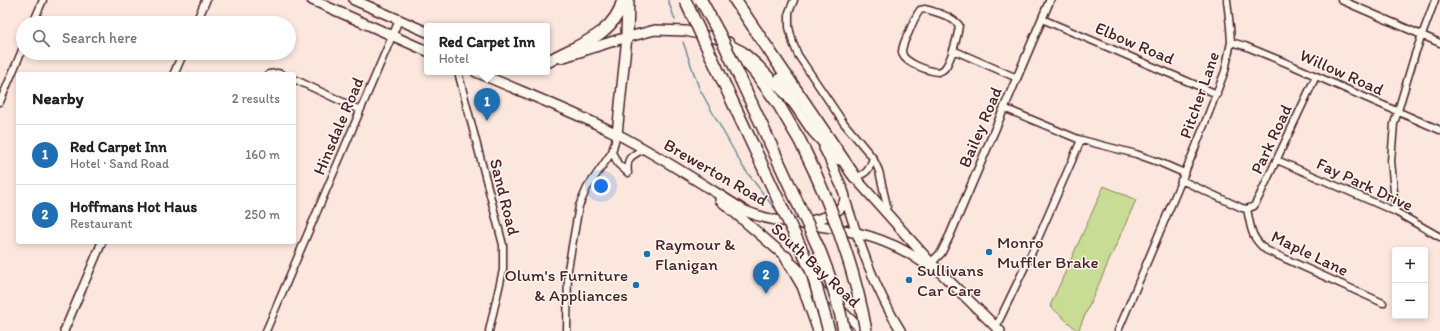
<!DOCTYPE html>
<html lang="en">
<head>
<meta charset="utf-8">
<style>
  body { margin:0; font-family:Itim,sans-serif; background:#f6f6f6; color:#222 }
  .controls { position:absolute; right:12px; bottom:12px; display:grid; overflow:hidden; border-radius:4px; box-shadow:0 2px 6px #0003 }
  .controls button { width:36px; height:36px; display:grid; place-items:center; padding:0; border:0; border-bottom:1px solid #e0e0e0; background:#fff; color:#222; font:20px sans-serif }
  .you { position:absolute; left:601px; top:186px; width:14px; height:14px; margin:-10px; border:3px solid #fff; border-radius:50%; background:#1a73e8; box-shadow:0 0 0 6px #1a73e833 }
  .badge { display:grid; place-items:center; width:26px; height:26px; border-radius:50%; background:#1f6fb2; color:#fff; font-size:13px; font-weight:700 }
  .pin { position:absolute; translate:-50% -33px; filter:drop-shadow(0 1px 2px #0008) }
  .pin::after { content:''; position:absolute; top:21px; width:14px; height:12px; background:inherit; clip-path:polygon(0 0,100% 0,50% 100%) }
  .popup { position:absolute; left:424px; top:23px; width:126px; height:52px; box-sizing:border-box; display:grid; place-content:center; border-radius:4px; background:#fff; filter:drop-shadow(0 1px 3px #0005); font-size:13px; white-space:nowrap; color:#767676 }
  .popup b { font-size:15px; color:#222 }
  .popup::after { content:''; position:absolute; left:50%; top:100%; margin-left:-8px; border:8px solid transparent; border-top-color:#fff }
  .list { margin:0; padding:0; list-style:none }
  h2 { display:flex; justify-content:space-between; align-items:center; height:52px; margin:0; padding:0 16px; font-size:17px }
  h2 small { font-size:13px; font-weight:400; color:#767676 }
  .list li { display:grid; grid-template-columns:26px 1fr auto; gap:12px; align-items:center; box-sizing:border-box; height:60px; padding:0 16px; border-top:1px solid #e0e0e0 }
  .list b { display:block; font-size:15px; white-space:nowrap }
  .list p { margin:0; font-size:13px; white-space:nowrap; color:#767676 }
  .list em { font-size:13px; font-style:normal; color:#767676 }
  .icon { flex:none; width:22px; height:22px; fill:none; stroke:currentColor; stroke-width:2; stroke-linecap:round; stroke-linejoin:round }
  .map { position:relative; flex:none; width:1440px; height:331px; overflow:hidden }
  .search { position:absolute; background:#fff; box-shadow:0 2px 6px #0003; left:16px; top:16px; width:280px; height:44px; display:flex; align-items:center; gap:10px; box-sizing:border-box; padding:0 14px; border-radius:22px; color:#767676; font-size:15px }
  .panel { position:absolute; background:#fff; box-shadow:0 2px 6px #0003; left:16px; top:72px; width:280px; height:172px; border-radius:4px }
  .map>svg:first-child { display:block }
</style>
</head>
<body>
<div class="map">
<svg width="1440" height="331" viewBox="0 0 1440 331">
  <rect width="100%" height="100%" fill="#fce7de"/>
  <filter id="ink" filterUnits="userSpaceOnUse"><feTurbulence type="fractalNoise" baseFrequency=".025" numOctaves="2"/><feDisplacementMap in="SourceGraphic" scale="8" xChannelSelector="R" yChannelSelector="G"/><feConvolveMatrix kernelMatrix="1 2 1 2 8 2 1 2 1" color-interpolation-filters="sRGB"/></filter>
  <g filter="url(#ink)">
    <path fill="#c8dd93" stroke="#897e5f" d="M1104 186 1136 200 1078 331 1050 306Z"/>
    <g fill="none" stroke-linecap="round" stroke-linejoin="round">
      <path stroke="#6c8c95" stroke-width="1.5" d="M668 0 675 20
        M683 42 699 88 743 167 775 209"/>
      <defs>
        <path id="minor" d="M794 0 789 12V27L793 43 798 55 808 70 843 122 873 158 879 171 884 193 887 206 885 212
          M1341 0 1440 43
          M925 9C936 12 951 16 959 25 958 35 951 62 944 69 942 71 941 71 938 72 929 71 903 63 902 52 902 45 906 38 909 32 912 24 915 17 920 10Z
          M1042 19 1217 94
          M33 23 43 0
          M1231 42 1245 46 1284 62 1440 130
          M953 50 1017 78
          M458 72 503 245V270L489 331
          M269 74 278 73 281 74
          M294 79 360 110
          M0 102 23 48
          M1004 108 1078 139 1136 154 1161 163 1184 173
          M617 134 612 152 618 164 628 173
          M1277 160 1396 212 1440 237
          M628 173C626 157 631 156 644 149
          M855 177C867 174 869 170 873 158
          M1181 180 1242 208 1247 209
          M1247 209C1251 227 1250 237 1266 250L1383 303
          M1247 209 1254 206 1259 197 1316 76
          M1396 212 1391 161 1394 124 1415 54 1435 0
          M996 327 1033 250 1081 140
          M266 331 399 20
          M567 331 568 269 579 206 587 188 612 152
          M1118 331 1196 146 1225 71 1231 42 1230 27 1227 0"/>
        <path id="tertiary" d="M196 23 206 0
          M174 74 183 53
          M931 263 941 253 950 235 1050 0
          M64 331 102 242"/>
        <path id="secondary" d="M845 198C860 245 875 290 901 331
          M793 264 863 331"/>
        <path id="primary" d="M312 0 427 51
          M354 0 427 32
          M561 58 617 40 655 30 686 31 716 38 742 51 759 66 791 100 813 132 839 160
          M476 72C522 92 570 110 615 133 660 156 702 184 745 211 774 223 796 222 826 227 862 232 901 244 930 268
          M617 134 627 37
          M850 172 931 263 1000 331
          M720 200 786 257
          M805 222C817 220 846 213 845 197 844 191 840 183 837 177 833 167 829 157 824 148"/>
        <path id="motorway" d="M735 0 855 177
          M627 37 628 0
          M728 43 755 72 777 102 800 141
          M549 61C577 45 614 36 623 0
          M780 79 791 100
          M786 257 803 286 819 331"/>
      </defs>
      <use href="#minor" stroke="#4a1f2b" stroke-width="9"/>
      <use href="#tertiary" stroke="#4a1f2b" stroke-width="10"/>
      <use href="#secondary" stroke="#4a1f2b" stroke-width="11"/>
      <use href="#primary" stroke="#4a1f2b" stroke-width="12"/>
      <use href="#motorway" stroke="#4a1f2b" stroke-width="14"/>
      <use href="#minor" stroke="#fbf7ec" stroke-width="6"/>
      <use href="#tertiary" stroke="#fbf7ec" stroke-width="7"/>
      <use href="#secondary" stroke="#fbf7ec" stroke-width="8"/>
      <use href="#primary" stroke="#fbf7ec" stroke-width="9"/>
      <use href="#motorway" stroke="#fbf7ec" stroke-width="11"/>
      <defs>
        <path id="motorway-bridge" d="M685 0 812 272 829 331
          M701 0 721 37 819 249C830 276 839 303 844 331
          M800 141C830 201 854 264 866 331"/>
      </defs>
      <use href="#motorway-bridge" stroke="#4a1f2b" stroke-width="14" stroke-linecap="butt"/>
      <use href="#motorway-bridge" stroke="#fbf7ec" stroke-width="11"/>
    </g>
  </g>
  <g fill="#1f6fb2" stroke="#fbf7ec" stroke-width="1.5">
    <circle cx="989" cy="252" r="4"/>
    <circle cx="647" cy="254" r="4"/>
    <circle cx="909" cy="280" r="4"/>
    <circle cx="636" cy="285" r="4"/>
  </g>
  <g text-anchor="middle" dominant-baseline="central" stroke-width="3" stroke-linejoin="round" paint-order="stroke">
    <g font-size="17" fill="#4a1f2b" stroke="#fbf7ec">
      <text transform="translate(1135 43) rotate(23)">Elbow Road</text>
      <text transform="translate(1342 72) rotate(24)">Willow Road</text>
      <text transform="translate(1199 95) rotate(-71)">Pitcher Lane</text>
      <text transform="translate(338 126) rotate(-67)">Hinsdale Road</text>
      <text transform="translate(980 127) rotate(-67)">Bailey Road</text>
      <text transform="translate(1271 139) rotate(-65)">Park Road</text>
      <text transform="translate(716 172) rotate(30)">Brewerton Road</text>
      <text transform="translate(1365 184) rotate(25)">Fay Park Drive</text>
      <text transform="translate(505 197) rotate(76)">Sand Road</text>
      <text transform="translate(1310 253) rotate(26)">Maple Lane</text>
      <text transform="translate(816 265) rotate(43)">South Bay Road</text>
    </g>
    <g font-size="17" fill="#4a1f2b" stroke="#fbf7ec" text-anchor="start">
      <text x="997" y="242">Monro<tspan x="997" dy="20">Muffler Brake</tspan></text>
      <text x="655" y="244">Raymour &amp;<tspan x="655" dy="20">Flanigan</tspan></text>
      <text x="917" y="270">Sullivans<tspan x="917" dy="20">Car Care</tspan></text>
      <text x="628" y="275" text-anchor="end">Olum's Furniture<tspan x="628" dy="20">&amp; Appliances</tspan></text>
    </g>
  </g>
</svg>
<div class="controls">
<button>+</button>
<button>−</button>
</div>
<div class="you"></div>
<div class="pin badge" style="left:487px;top:121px">1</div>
<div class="popup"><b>Red Carpet Inn</b>Hotel</div>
<div class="pin badge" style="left:766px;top:294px">2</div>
<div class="search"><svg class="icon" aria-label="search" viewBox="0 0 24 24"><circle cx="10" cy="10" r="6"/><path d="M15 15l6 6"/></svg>Search here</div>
<section class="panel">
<h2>Nearby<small>2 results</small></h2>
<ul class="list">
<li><span class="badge">1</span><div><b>Red Carpet Inn</b><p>Hotel · Sand Road</p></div><em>160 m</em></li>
<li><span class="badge">2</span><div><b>Hoffmans Hot Haus</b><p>Restaurant</p></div><em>250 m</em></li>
</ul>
</section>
</div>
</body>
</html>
